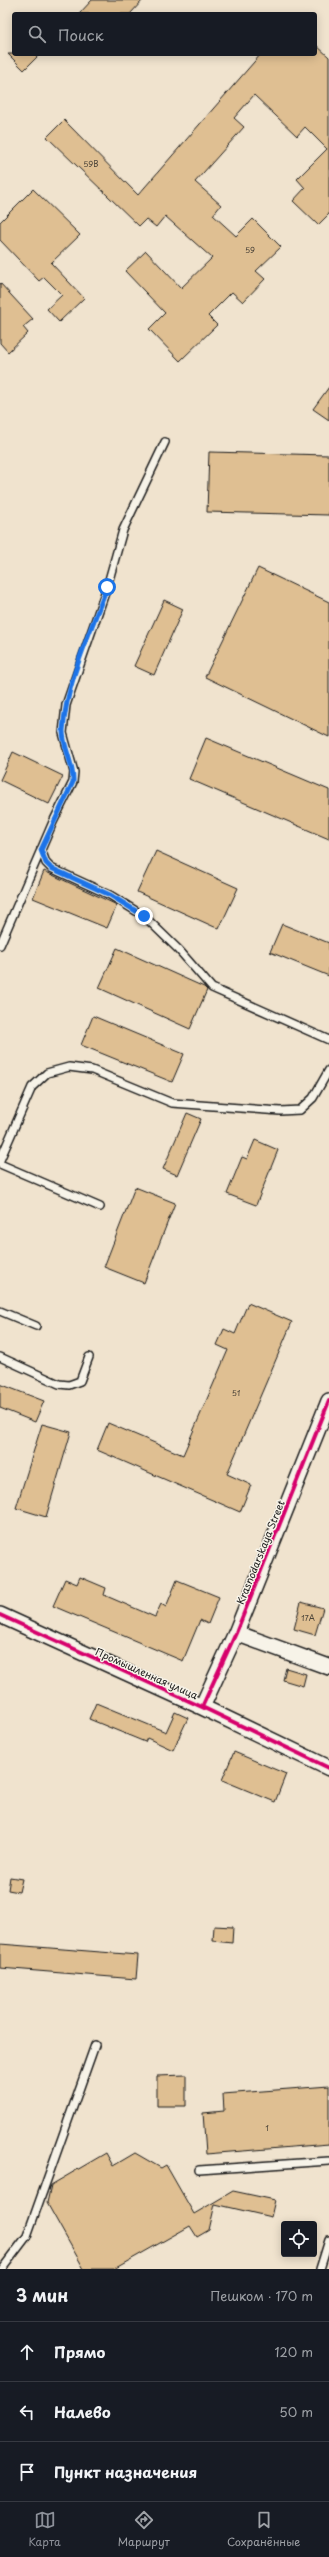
<!DOCTYPE html>
<html lang="ru">
<head>
<meta charset="utf-8">
<style>
  body { margin:0; font-family:"Playpen Sans",sans-serif; background:#20242c; color:#f1f3f6 }
  .controls { position:absolute; right:12px; bottom:12px; display:grid; overflow:hidden; border-radius:4px; box-shadow:0 2px 10px #0003 }
  .controls button { width:36px; height:36px; display:grid; place-items:center; padding:0; border:0; border-bottom:1px solid #363941; background:#171b24; color:#f1f3f6; font:20px sans-serif }
  .stop { position:absolute; width:12px; height:12px; margin:-9px; border:3px solid #1a73e8; border-radius:50%; background:#fff }
  .stop.end { background:#1a73e8; border-color:#fff; box-shadow:0 1px 4px #0008 }
  .list { margin:0; padding:0; list-style:none }
  h2 { display:flex; justify-content:space-between; align-items:center; height:52px; margin:0; padding:0 16px; font-size:17px }
  h2 small { font-size:13px; font-weight:400; color:#9ea1a6 }
  .list li { display:grid; grid-template-columns:26px 1fr auto; gap:12px; align-items:center; box-sizing:border-box; height:60px; padding:0 16px; border-top:1px solid #363941 }
  .list b { display:block; font-size:15px; white-space:nowrap }
  .list em { font-size:13px; font-style:normal; color:#9ea1a6 }
  .icon { flex:none; width:22px; height:22px; fill:none; stroke:currentColor; stroke-width:2; stroke-linecap:round; stroke-linejoin:round }
  .map { position:relative; flex:none; width:329px; height:2269px; overflow:hidden }
  .search { position:absolute; background:#171b24; box-shadow:0 2px 10px #0003; left:12px; right:12px; top:12px; height:44px; display:flex; align-items:center; gap:10px; box-sizing:border-box; padding:0 14px; border-radius:4px; color:#9ea1a6; font-size:15px }
  .sheet { height:232px; background:#171b24 }
  nav { display:flex; justify-content:space-around; align-items:center; box-sizing:border-box; height:56px; border-top:1px solid #363941; background:#171b24; font-size:11px; color:#9ea1a6 }
  nav a { display:grid; justify-items:center; gap:2px }
  nav .on { color:#8c9099 }
  .map>svg:first-child { display:block }
</style>
</head>
<body>
<div class="map">
<svg width="329" height="2269" viewBox="0 0 329 2269">
  <rect width="100%" height="100%" fill="#f0e3ce"/>
  <filter id="ink" filterUnits="userSpaceOnUse"><feTurbulence type="fractalNoise" baseFrequency=".025" numOctaves="2"/><feDisplacementMap in="SourceGraphic" scale="8" xChannelSelector="R" yChannelSelector="G"/><feConvolveMatrix kernelMatrix="1 2 1 2 8 2 1 2 1" color-interpolation-filters="sRGB"/></filter>
  <g filter="url(#ink)">
    <path fill="#dfbf92" stroke="#1c1c1c" d="M92 0H143L130 14H79Z
      M315 44 329 57V214L318 225 293 201 305 188 297 179 327 149 305 127 297 136 254 95 234 118 244 127 195 182 221 205 213 215 236 236 253 219 281 247 256 271 265 279 243 302 232 292 208 316 217 325 180 361 149 329 165 313 125 271 146 251 181 288 212 258 165 216 156 227 146 219 139 226 47 137 64 120 138 195 261 54H315Z
      M8 54H40L24 70Z
      M33 189 80 235 51 263 84 298 59 322 47 309 62 295 44 277 39 281 0 240V222Z
      M0 283 33 319 23 327 28 333 8 352 0 343Z
      M329 387V420L313 409Z
      M209 452 329 455V515L207 512Z
      M258 568 329 602V737L205 677Z
      M164 600 183 609 154 675 134 666Z
      M206 738 329 790V839L189 779Z
      M13 752 63 776 49 804 0 780Z
      M156 851 238 888 219 929 137 892Z
      M44 871 117 905 107 928 33 898Z
      M282 924 329 943V976L270 952Z
      M117 948 204 987 207 990 190 1029 99 988Z
      M93 1016 184 1054 172 1082 81 1045Z
      M187 1113 201 1119 177 1175 163 1169Z
      M255 1140 278 1150 256 1205 227 1194 242 1157 247 1159Z
      M135 1187 175 1203 144 1283 104 1267Z
      M248 1303 292 1322 227 1474 251 1485 240 1512 97 1450 108 1423 183 1455 228 1350 217 1345 224 1329 235 1334Z
      M0 1384 44 1401 35 1422 0 1408Z
      M42 1424 71 1432 46 1517 16 1508Z
      M80 1577 106 1588 104 1595 155 1617 161 1604 166 1607 177 1580 219 1597 208 1624 200 1620 183 1661 53 1606 65 1579 77 1584Z
      M301 1602 323 1608 315 1635 294 1629Z
      M286 1668 306 1674 303 1686 283 1680Z
      M96 1703 166 1732 175 1712 188 1718 173 1750 147 1738 145 1742 89 1719Z
      M234 1752 286 1774 275 1802 222 1780Z
      M10 1877 22 1879 19 1892 8 1890Z
      M214 1926 233 1927 232 1943 213 1941Z
      M0 1944 138 1955 136 1979 0 1968Z
      M186 2075V2106H157V2076Z
      M329 2086V2144L206 2154 203 2113 224 2111 223 2094Z
      M106 2153 113 2166 135 2153 161 2168 166 2165 194 2214 233 2191 275 2200 271 2217 215 2204 209 2230 197 2237 190 2226 114 2269H84L47 2203 51 2185Z"/>
    <g fill="none" stroke-linecap="round" stroke-linejoin="round">
      <defs>
        <path id="service" d="M41 849 46 863 51 868 110 895 144 916 179 950 212 988 329 1040
          M0 945 53 822 73 782 74 772 63 733 66 705 107 587 123 530 165 442
          M0 1160 32 1087 47 1073 69 1067 92 1070 172 1103 280 1111 300 1110 313 1098 329 1070
          M0 1164 100 1207
          M0 1311 36 1326
          M0 1357 59 1384 69 1385 80 1381 89 1357
          M199 2170 329 2161
          M2 2269 27 2236 95 2045
          M320 2269 329 2240"/>
        <path id="minor" d="M0 1615 202 1707 329 1768
          M236 1633 329 1667
          M202 1707 236 1633 329 1401"/>
      </defs>
      <use href="#service" stroke="#1c1c1c" stroke-width="10"/>
      <use href="#minor" stroke="#1c1c1c" stroke-width="18"/>
      <use href="#service" stroke="#f7f3e8" stroke-width="7"/>
      <use href="#minor" stroke="#f7f3e8" stroke-width="15"/>
      <defs>
        <path id="cycleway" d="M0 1615 202 1707 329 1768
          M202 1707 236 1633 329 1401"/>
      </defs>
      <use href="#cycleway" stroke="#f7f3e8" stroke-width="6"/>
      <use href="#cycleway" stroke="#d6006c" stroke-width="4"/>
    </g>
  </g>
  <g fill="none" stroke-linecap="round" stroke-linejoin="round" filter="url(#ink)">
    <path stroke="#1a73e8" stroke-width="5" d="M107 587C90 633 66 682 63 731 63 748 74 764 73 782L41 850 46 863 51 868 110 895 144 916"/>
  </g>
  <g text-anchor="middle" dominant-baseline="central" stroke-width="3" stroke-linejoin="round" paint-order="stroke">
    <g font-size="8" fill="#4d453a">
      <text x="91" y="164">59В</text>
      <text x="250" y="250">59</text>
      <text x="236" y="1393">51</text>
      <text x="308" y="1618">17А</text>
      <text x="267" y="2128">1</text>
    </g>
    <g font-size="10" fill="#1c1c1c" stroke="#f7f3e8">
      <text transform="translate(260 1552) rotate(-68)">Krasnodarskaya Street</text>
      <text transform="translate(147 1673) rotate(24)">Промышленная улица</text>
    </g>
  </g>
</svg>
<div class="controls">
<button><svg class="icon" aria-label="locate" viewBox="0 0 24 24"><circle cx="12" cy="12" r="6"/><path d="M12 2v4M12 18v4M2 12h4M18 12h4"/></svg></button>
</div>
<div class="stop" style="left:107px;top:587px"></div>
<div class="stop end" style="left:144px;top:916px"></div>
<div class="search"><svg class="icon" aria-label="search" viewBox="0 0 24 24"><circle cx="10" cy="10" r="6"/><path d="M15 15l6 6"/></svg>Поиск</div>
</div>
<section class="sheet">
<h2>3 мин<small>Пешком · 170 m</small></h2>
<ul class="list">
<li><svg class="icon" aria-label="ahead" viewBox="0 0 24 24"><path d="M12 20V5M6 11l6-6 6 6"/></svg><div><b>Прямо</b></div><em>120 m</em></li>
<li><svg class="icon" aria-label="left" viewBox="0 0 24 24"><path d="M17 20v-9H6M10 6l-5 5 5 5"/></svg><div><b>Налево</b></div><em>50 m</em></li>
<li><svg class="icon" aria-label="arrive" viewBox="0 0 24 24"><path d="M6 21V4h12l-3 4 3 4H6"/></svg><div><b>Пункт назначения</b></div></li>
</ul>
</section>
<nav>
<a class="on"><svg class="icon" aria-label="map" viewBox="0 0 24 24"><path d="M3 6l6-2 6 2 6-2v14l-6 2-6-2-6 2zM9 4v14M15 6v14"/></svg>Карта</a>
<a><svg class="icon" aria-label="directions" viewBox="0 0 24 24"><path d="M12 3l9 9-9 9-9-9zM9 14v-3h6M13 9l2 2-2 2"/></svg>Маршрут</a>
<a><svg class="icon" aria-label="saved" viewBox="0 0 24 24"><path d="M7 4h10v16l-5-4-5 4z"/></svg>Сохранённые</a>
</nav>
</body>
</html>
